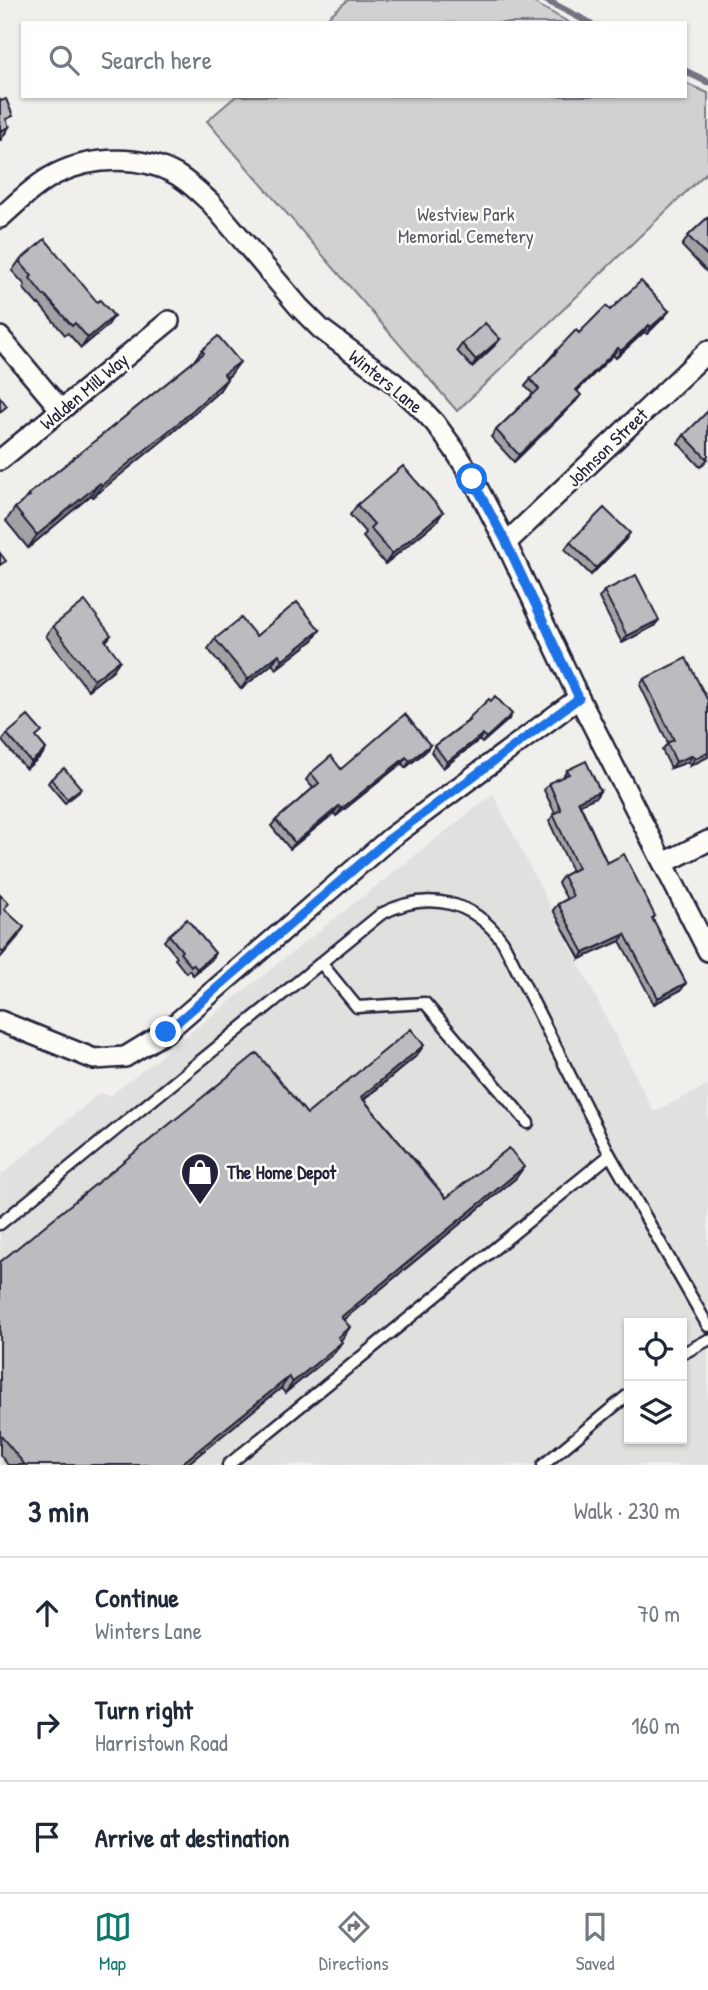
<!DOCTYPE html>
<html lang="en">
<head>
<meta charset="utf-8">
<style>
  body { margin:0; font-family:"Patrick Hand",sans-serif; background:#f6f6f7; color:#1f2937 }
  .controls { position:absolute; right:21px; bottom:21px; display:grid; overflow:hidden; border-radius:0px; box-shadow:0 2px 5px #0004 }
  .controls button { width:63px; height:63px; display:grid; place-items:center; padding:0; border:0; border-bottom:2px solid #e0e1e3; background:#fff; color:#1f2937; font:35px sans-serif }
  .stop { position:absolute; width:21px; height:21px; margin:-16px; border:5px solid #1a73e8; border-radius:50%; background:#fff }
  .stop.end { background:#1a73e8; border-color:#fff; box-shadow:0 2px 7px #0008 }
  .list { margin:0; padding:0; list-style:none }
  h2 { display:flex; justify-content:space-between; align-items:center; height:91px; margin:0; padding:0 28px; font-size:30px }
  h2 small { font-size:23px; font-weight:400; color:#747a83 }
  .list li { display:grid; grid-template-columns:46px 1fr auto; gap:21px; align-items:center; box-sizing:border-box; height:112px; padding:0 28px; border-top:2px solid #e0e1e3 }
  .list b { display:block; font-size:26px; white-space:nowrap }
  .list p { margin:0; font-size:23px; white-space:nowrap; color:#747a83 }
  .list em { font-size:23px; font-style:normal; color:#747a83 }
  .icon { flex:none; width:38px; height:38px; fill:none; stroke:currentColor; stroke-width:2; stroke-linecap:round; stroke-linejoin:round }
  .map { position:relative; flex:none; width:708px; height:1465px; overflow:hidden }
  .search { position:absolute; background:#fff; box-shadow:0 2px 5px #0004; left:21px; right:21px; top:21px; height:77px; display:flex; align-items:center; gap:18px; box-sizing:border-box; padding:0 24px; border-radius:0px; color:#747a83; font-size:26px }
  .sheet { height:427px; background:#fff }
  nav { display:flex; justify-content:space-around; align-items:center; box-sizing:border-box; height:98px; border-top:2px solid #e0e1e3; background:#fff; font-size:19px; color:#747a83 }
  nav a { display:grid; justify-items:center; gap:4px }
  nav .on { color:#0f766e }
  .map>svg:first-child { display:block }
</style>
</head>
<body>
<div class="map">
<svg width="708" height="1465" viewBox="0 0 708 1465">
  <rect width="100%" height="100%" fill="#f0efec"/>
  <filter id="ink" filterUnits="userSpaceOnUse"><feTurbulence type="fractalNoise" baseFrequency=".0143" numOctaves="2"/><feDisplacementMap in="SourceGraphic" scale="14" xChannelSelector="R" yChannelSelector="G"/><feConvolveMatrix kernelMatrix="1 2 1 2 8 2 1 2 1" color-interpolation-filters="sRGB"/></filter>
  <g filter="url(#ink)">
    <path fill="#e0e0df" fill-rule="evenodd" d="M493 794 654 1112 708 1085V1465H0V1176L100 1093 110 1096ZM629 1323H682V1439H629Z"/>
    <path fill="#d2d1d1" stroke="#7a7a86" stroke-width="2" d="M348 0H529L570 23H321Z
      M685 83 708 93V171L457 411 207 121 236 96H685Z"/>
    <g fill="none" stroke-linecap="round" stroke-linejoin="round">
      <path stroke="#737381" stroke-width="7" d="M546 0 590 23
        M685 71 708 82"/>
      <defs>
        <path id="service" d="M321 963 357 1007 425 1003 528 1123
          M0 1224 381 914C427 890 473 900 503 942L610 1155 708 1326
          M682 1354 708 1340
          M228 1465 610 1155
          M543 1465 629 1394"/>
        <path id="minor" d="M0 218C17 203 36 184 56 174 92 156 142 155 177 175 190 183 200 193 211 203L299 307 321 329 394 383 416 403 435 423 454 449 473 479 506 543 579 698 708 951
          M0 337 61 410
          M0 460 169 321
          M506 543 708 351
          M664 863 708 841
          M0 1021 94 1059 125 1057 166 1032 389 839 579 698"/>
      </defs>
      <use href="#service" stroke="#22223b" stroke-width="15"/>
      <use href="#minor" stroke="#22223b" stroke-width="24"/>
      <use href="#service" stroke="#fdfcf7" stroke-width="10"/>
      <use href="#minor" stroke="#fdfcf7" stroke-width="19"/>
    </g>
    <path fill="#a2a2a5" stroke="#22223b" stroke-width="2" d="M708 217V271L707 272 682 246 688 236Z
      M19 261 97 302 114 316 107 326 81 348 68 333 65 335 39 304 38 305 23 288 25 285 12 271Z
      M610 310 669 311 664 317 647 334 644 332 616 358 613 355 577 391 576 401 514 462 491 437 496 430 533 394 525 386 556 351Z
      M500 339 495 345 472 367 457 351 462 344Z
      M202 350 231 374 227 378 219 391 173 432 93 497 91 495 28 548 6 521 15 508 23 502 29 494 193 362Z
      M684 435 708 459 700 467 678 443Z
      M357 505 443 512 436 522 385 564 363 537 366 533 350 515Z
      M625 540 591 575 565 549 570 542Z
      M604 591 654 626 622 643 599 598Z
      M53 626 111 635 106 642 113 670 88 690 46 636Z
      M320 630 313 640 276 669 272 664 241 689 208 649 215 639Z
      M644 679 708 701V757L690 766 688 762 671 768 662 750 668 743 640 685Z
      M469 718 508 720 482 743 479 740 443 768 431 752 435 746 465 723Z
      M7 734 37 739 46 749 41 756 26 769 2 741Z
      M430 745 425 752 405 768 402 763 336 816 334 813 290 849 271 826 276 820 313 788 306 780 311 773 341 769Z
      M567 770 600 791 596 797 580 804 607 863 655 916 653 919 686 983 681 990 654 1004 620 941 580 959 553 910 558 904 567 899 558 883 563 876 572 871 549 821 555 813 544 790 549 783 563 777Z
      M51 779 81 788 79 792 65 803 48 783Z
      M169 935 211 960 193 975 189 970 186 973 175 959 177 957 164 941Z
      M424 1045 416 1056 364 1100 446 1198 516 1178 343 1320 350 1327 340 1340 334 1353 285 1393 281 1388 186 1465H8L0 1455V1262L307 1114Z"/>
    <path fill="#848486" stroke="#22223b" stroke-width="2" d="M9 127 1 140H0V131Z
      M669 311 664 317 647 334 651 327Z
      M114 316 107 326 81 348 88 338Z
      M649 325 644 332 616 358 621 351Z
      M500 339 495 345 472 367 476 360Z
      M618 348 613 355 571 396 576 390Z
      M240 362 231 374 215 387 224 374Z
      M227 379 219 391 173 432 93 497 102 485Z
      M581 395 576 401 514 462 519 455Z
      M100 483 91 495 28 548 37 535Z
      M443 512 436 522 385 564 392 554Z
      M630 533 625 540 591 575 596 568Z
      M659 620 654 626 622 643 627 636Z
      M320 630 313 640 276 669 283 660Z
      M279 654 272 664 241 689 248 679Z
      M120 660 113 670 88 690 94 680Z
      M512 714 508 720 482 743 486 738Z
      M483 734 479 740 443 768 447 762Z
      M430 745 425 752 405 768 410 761Z
      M46 749 41 756 26 769 31 762Z
      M708 752V757L690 766 694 759Z
      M693 755 688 762 671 768 676 762Z
      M406 757 402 763 336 816 341 809Z
      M600 791 596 797 574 807 578 801Z
      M339 806 334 813 290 849 295 843Z
      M24 927 18 937 0 958 3 953Z
      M625 934 620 941 580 959 584 953Z
      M215 953 211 960 193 975 197 969Z
      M686 983 681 990 654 1004 658 998Z
      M424 1045 416 1056 353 1108 361 1097Z
      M524 1167 516 1178 333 1328 341 1317Z
      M350 1327 342 1339 330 1348 338 1337Z
      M342 1342 334 1353 285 1393 293 1382Z
      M289 1377 281 1388 186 1465H180Z"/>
    <path fill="#bcbcc0" stroke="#22223b" stroke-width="2" d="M6 99 13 116 6 119 9 127 0 131V100L1 101Z
      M708 217V257L688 236Z
      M45 239 97 302 100 300 114 316 88 338 75 323 72 326 45 295 44 296 30 278 32 276 19 261Z
      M641 281 669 311 651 327 649 325 621 351 618 348 576 390 581 395 519 455 496 430 539 389 530 379 557 352 556 351 576 330 579 333 606 306 610 310Z
      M485 323 500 339 476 360 462 344Z
      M218 336 240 362 224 374 227 379 182 420 102 485 100 483 37 535 15 508 30 496 29 494 204 353 202 350Z
      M0 397 7 406 0 412Z
      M708 411V456L706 458 684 435Z
      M403 466 443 512 392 554 370 528 374 524 357 505Z
      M604 508 630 533 596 568 570 542Z
      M0 553 6 561 0 565Z
      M636 575 659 620 627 636 604 591Z
      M85 601 111 635 105 640 120 660 94 680 53 626Z
      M297 602 320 630 283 660 279 654 248 679 215 639 241 618 256 636Z
      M686 658 708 701V752L694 759 693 755 676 762 667 743 674 740 644 679Z
      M495 696 512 714 486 738 483 734 447 762 435 746 470 720 469 718 489 699 491 701Z
      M405 714 430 745 410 761 406 757 341 809 339 806 295 843 276 820 319 783 311 773 331 756 341 769Z
      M28 716 42 732 36 737 46 749 31 762 7 734Z
      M586 761 600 791 578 801 607 863 624 854 655 916 652 918 686 983 658 998 625 934 584 953 558 904 573 896 563 876 578 868 553 814 561 810 549 783 569 774 567 770Z
      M64 768 81 788 67 799 51 779Z
      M0 895 9 903 4 909 24 927 3 953 0 950Z
      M187 919 215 953 197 969 193 964 191 966 180 953 182 951 169 935Z
      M411 1029 424 1045 361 1097 446 1198 509 1148 524 1167 341 1317 350 1327 338 1337 342 1342 293 1382 289 1377 180 1465H25L0 1435V1262L257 1053 307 1114Z"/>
  </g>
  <g fill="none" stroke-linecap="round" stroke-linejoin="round" filter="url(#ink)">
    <path stroke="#1a73e8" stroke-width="9" d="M166 1032 389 839 579 698 506 542 472 479"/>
  </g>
  <defs>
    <symbol id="shop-pin" viewBox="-11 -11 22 30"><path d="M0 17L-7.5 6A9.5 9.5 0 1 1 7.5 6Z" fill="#22223b" stroke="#fdfcf7"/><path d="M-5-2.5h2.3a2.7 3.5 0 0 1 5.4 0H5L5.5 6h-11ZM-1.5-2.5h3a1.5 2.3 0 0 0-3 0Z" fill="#fff"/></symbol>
  </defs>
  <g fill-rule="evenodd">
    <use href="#shop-pin" x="178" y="1150" width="44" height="60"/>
  </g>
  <g text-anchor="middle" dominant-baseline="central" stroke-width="5" stroke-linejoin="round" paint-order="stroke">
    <g font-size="19" fill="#575768" stroke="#fdfcf7">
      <text x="466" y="214">Westview Park<tspan x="466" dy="22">Memorial Cemetery</tspan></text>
    </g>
    <g font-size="19" fill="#22223b" stroke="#fdfcf7">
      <text transform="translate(386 381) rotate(39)">Winters Lane</text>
      <text transform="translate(84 391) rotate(-40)">Walden Mill Way</text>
      <text transform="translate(607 447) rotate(-44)">Johnson Street</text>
    </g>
    <g font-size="19" font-weight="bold" fill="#22223b" stroke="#fdfcf7" text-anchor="start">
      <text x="227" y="1172">The Home Depot</text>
    </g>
  </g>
</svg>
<div class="controls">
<button><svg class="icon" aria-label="locate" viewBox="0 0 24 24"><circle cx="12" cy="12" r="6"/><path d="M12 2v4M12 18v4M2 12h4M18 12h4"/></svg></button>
<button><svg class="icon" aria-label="layers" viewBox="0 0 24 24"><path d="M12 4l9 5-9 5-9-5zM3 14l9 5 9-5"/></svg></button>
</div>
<div class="stop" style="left:472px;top:479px"></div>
<div class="stop end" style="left:166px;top:1032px"></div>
<div class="search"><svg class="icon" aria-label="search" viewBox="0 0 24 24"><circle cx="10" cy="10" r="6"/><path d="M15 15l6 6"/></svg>Search here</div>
</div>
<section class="sheet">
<h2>3 min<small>Walk · 230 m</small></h2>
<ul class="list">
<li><svg class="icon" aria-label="ahead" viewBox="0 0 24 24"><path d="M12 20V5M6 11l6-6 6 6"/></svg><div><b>Continue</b><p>Winters Lane</p></div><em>70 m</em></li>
<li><svg class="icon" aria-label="right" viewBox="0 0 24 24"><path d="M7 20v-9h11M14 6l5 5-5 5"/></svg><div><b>Turn right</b><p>Harristown Road</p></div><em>160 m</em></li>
<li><svg class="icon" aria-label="arrive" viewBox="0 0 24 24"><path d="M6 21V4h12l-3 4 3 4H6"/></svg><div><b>Arrive at destination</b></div></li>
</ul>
</section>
<nav>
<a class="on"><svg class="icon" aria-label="map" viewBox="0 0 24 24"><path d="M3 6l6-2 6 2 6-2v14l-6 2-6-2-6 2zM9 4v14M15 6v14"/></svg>Map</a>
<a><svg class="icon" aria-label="directions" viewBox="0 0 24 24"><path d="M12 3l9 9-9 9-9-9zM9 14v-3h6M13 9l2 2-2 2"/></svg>Directions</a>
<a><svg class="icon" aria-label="saved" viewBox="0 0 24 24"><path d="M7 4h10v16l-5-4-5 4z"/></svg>Saved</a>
</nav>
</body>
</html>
